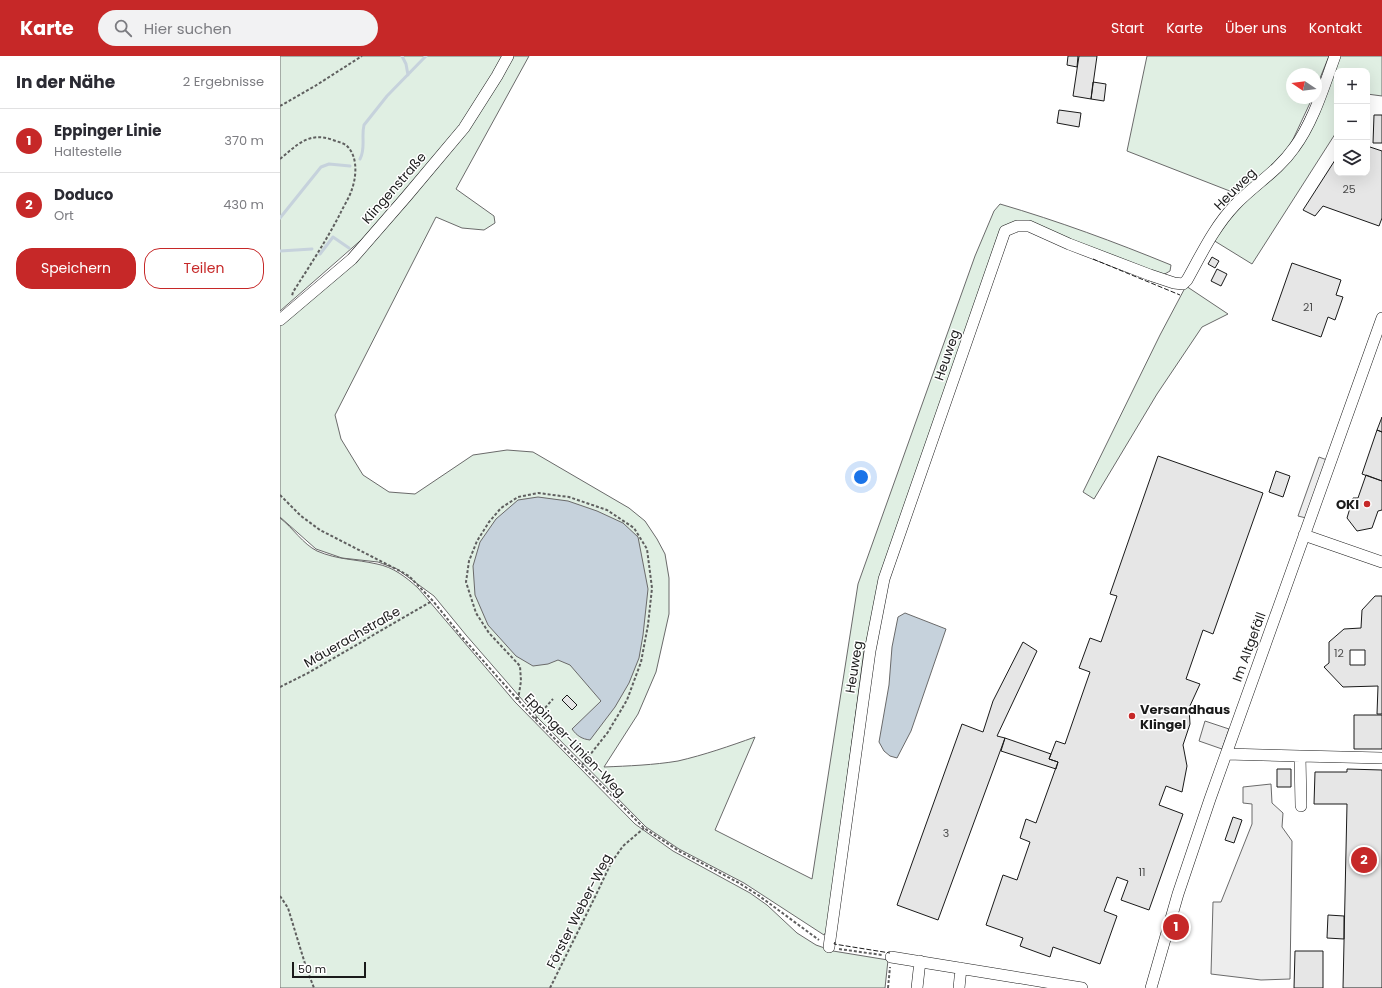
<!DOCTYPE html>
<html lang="de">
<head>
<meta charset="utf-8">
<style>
  body { margin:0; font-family:Poppins,sans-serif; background:#f2f2f3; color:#2b2b33 }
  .controls { position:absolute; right:12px; top:12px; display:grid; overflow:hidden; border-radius:8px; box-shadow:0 4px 16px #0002 }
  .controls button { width:36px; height:36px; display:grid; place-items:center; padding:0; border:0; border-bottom:1px solid #e1e1e2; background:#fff; color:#2b2b33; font:20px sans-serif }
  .compass { position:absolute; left:1006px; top:12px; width:36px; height:36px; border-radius:50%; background:#fff; box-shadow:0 4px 16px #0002; rotate:283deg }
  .scale { position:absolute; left:12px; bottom:10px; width:74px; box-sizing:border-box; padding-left:4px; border:2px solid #1a1a1a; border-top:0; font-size:11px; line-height:14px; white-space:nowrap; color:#1a1a1a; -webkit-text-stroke:3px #fff; paint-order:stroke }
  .you { position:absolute; left:581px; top:421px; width:14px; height:14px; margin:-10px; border:3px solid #fff; border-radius:50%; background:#1a73e8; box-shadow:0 0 0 6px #1a73e833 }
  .badge { display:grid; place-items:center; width:26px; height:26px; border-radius:50%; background:#c62828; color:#fff; font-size:13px; font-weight:700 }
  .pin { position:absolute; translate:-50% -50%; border:2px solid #fff; box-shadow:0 1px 4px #0006 }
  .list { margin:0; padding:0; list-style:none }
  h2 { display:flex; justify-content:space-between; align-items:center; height:52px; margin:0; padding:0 16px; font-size:17px }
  h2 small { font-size:13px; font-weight:400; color:#7c7c81 }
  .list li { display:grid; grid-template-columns:26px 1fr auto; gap:12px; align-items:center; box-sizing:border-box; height:64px; padding:0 16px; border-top:1px solid #e1e1e2 }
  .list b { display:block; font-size:15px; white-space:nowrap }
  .list p { margin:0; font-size:13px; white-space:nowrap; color:#7c7c81 }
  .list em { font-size:13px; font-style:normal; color:#7c7c81 }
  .actions { display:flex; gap:8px; padding:12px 16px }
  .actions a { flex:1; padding:9px 0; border:1px solid #c62828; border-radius:16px; text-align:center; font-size:14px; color:#c62828 }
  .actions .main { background:#c62828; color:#fff }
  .icon { flex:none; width:22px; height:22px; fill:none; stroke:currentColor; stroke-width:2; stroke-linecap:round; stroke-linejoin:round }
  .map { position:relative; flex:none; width:1102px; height:932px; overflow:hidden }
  header { display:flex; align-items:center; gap:24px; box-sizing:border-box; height:56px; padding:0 20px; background:#c62828; color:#fff }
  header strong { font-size:19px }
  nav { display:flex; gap:22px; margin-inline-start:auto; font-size:14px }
  .search { width:280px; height:36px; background:#f2f2f3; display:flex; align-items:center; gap:10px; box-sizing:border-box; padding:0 14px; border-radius:22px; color:#7c7c81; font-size:15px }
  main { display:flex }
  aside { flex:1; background:#fff }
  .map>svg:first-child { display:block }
</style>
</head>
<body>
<header>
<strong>Karte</strong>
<div class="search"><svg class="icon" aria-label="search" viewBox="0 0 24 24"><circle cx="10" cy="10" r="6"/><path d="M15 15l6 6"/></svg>Hier suchen</div>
<nav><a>Start</a><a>Karte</a><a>Über uns</a><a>Kontakt</a></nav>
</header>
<main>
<aside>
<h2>In der Nähe<small>2 Ergebnisse</small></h2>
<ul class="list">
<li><span class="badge">1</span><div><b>Eppinger Linie</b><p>Haltestelle</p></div><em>370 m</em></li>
<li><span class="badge">2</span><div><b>Doduco</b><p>Ort</p></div><em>430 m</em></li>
</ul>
<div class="actions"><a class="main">Speichern</a><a>Teilen</a></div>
</aside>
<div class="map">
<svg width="1102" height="932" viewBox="0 0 1102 932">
  <rect width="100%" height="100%" fill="#fff"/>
  <path fill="#e0efe3" stroke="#6a6a6a" d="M0 0H223L184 67 88 178 0 255Z
    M232 0H249L176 133 214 160 215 167 204 174 182 172 156 161 55 359 61 383 83 419 109 436 135 438 193 399 227 394 253 396 349 452 365 465 377 483 385 498 389 522V558L376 616 358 658 324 711C348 710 374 709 398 705 424 699 450 690 475 681L435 774 532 823 578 528 695 200 714 155 720 148C778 165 835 186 891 209L890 215 883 219 748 167 720 174 602 522 584 595 547 874 544 879 464 827 399 793 366 771 259 663 186 579 154 540 117 513 98 506 62 502 36 493 0 461V270L73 205 187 74Z
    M867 0H1049L1036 32V18H1012V42H1032L1030 47 1008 94 960 139 847 95Z
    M1056 0H1102V40L1087 38V15H1057V75L972 208 933 184 957 154 1000 113Z
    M906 230 948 258 922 271 877 338 814 443 803 436 880 279Z
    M0 462C13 472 23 488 37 495 58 504 75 503 97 508 113 511 126 521 138 532L235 646 355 768 393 795 470 837 487 849 517 877 536 889 553 895 608 904 605 932H0Z"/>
  <path fill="#ededed" stroke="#6a6a6a" d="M1039 401 1047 404 1026 462 1018 460Z
    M925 665 949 673 942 693 919 685Z
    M991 728 992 747 1003 757 1002 771 1012 785 1010 923 981 924 931 918 933 846H941L972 768V748L963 747V731Z"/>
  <path fill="#c6d2dc" stroke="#6a6a6a" d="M258 441 288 445 317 455 343 467 358 481 368 533 363 579 359 602 349 627 335 651 310 684C302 683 297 680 292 673L321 645 290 609 278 604 268 608 253 610 236 600 208 569 195 539 193 510 200 486 216 463 238 444Z
    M625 557 666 573 631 675 617 702 610 700 604 695 599 686 609 629 612 591 618 561Z"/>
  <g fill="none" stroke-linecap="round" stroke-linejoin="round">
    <path stroke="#c6d2dc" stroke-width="3" d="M122 0 126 8 128 19
      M80 103C86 92 81 81 84 69L107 40 146 0
      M0 162 41 111 49 108 70 110
      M0 195 32 193
      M40 198 53 181 69 192"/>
  </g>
  <path fill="#e6e6e6" stroke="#1a1a1a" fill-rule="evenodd" d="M788 0H798L797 11 787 9Z
    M799 0H817L811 43 793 40Z
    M813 26 826 28 824 45 811 43Z
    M779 54 801 57 799 71 777 67Z
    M1094 59H1102V87H1093Z
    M1087 90 1102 95V162L1099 170 1043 150 1035 160 1023 154 1057 101V117H1087Z
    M932 201 939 205 935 212 928 208Z
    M1012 207 1061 224 1056 239 1063 241 1055 264 1048 261 1041 281 992 264Z
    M937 213 947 218 941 230 931 225Z
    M1102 361V376L1097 374Z
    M1097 374 1102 376V425L1082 418Z
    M878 400 983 437 933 578 923 574 906 623 920 628 909 652 910 668 903 689 907 710 902 736 886 730 879 749 903 758 869 854 841 844 848 825 837 821 824 855 837 860 820 908 773 891 770 901 740 890 743 882 706 869 723 819 737 824 750 786 740 782 746 763 756 767 778 706 769 703 771 698 776 685 785 688 810 616 799 612 810 582 821 586 837 540 830 538Z
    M996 415 1010 420 1003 441 989 436Z
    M1086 419 1102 425V454L1098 455 1092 472 1077 475 1067 462 1073 442H1078Z
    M1095 540H1102V658H1097L1098 630 1063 631 1044 611 1049 607V586L1064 573 1081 572 1082 554ZM1070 594H1085V609H1070Z
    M743 586 757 595 717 680 725 682 658 864 617 849 682 668 703 676 713 645Z
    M287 639 297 649 292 654 282 644Z
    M1074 659H1102V693H1074Z
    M725 682 771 698 769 703 778 706 776 713 721 695Z
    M997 713H1011V731H997Z
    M1067 713 1102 714V932H1063L1067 748H1034L1035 716H1067Z
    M953 761 962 764 954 787 945 784Z
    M1048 859 1064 860V883L1047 882Z
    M1015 895H1043V932H1014Z"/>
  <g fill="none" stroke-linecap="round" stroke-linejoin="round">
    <defs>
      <path id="minor" d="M0 264 72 203 126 141 184 72 217 20 228 0
        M1024 479 1102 506
        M946 698 1102 702
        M1020 700 1021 750
        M549 891 590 595 604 523 725 175 737 170H749L789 188 870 219 894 227 903 228 907 224C921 199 934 171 955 149 974 129 998 115 1014 92 1033 67 1044 30 1055 0
        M611 901 802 932
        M637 932 640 905
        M679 932 681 912
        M871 932 898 838 930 743 1102 262"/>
    </defs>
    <use href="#minor" stroke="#1a1a1a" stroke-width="12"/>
    <path stroke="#5f5f5f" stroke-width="2" stroke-dasharray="3 2" stroke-linecap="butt" d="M0 50 35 30 82 0
      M0 103C17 89 29 75 53 84 58 86 64 87 67 90 79 102 76 123 71 136 68 144 63 151 60 158 46 185 29 211 13 236L12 240
      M0 439 21 460 40 474 118 514 129 520 153 545 182 581 255 663 364 772 399 795 459 827 478 839 539 884
      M0 631 28 617 152 545
      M238 644 241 625 240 610 209 577 196 557 186 526 189 505 197 485 209 466 221 452 238 441 258 437 289 441 327 454 354 472 367 493 372 532 368 569 361 606 347 644 328 676 302 709
      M255 663 273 643
      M0 840 8 852 26 911 34 932
      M559 893 602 899
      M270 932 315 841 331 807 343 790 364 772
      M608 932 610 911"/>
    <use href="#minor" stroke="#fff" stroke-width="11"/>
    <path stroke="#1a1a1a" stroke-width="1" stroke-dasharray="5 2" stroke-linecap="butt" d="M813 203 900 239
      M555 886 554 888 610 897"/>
  </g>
  <g fill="#c62828" stroke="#fff" stroke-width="1.5">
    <circle cx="1087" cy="448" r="4"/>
    <circle cx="852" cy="660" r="4"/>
  </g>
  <g text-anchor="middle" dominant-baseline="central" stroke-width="3" stroke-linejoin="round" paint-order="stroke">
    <g font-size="11" fill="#4d4d4d">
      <text x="1069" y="133">25</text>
      <text x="1028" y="251">21</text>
      <text x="1059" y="597">12</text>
      <text x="666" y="777">3</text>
      <text x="862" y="816">11</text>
    </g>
    <g font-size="13" fill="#1a1a1a" stroke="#fff">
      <text transform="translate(114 132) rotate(-49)">Klingenstraße</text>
      <text transform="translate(955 133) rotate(-45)">Heuweg</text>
      <text transform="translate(667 299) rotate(-71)">Heuweg</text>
      <text transform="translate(72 581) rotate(-30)">Mäuerachstraße</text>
      <text transform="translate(969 591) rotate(-70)">Im Altgefäll</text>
      <text transform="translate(574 611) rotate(-81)">Heuweg</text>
      <text transform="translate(295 689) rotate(46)">Eppinger-Linien-Weg</text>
      <text transform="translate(299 855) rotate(-63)">Förster Weber-Weg</text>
    </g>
    <g font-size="13" font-weight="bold" fill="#1a1a1a" stroke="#fff" text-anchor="end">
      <text x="1079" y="448">OKI</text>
      <text x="860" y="653" text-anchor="start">Versandhaus<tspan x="860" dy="15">Klingel</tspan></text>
    </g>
  </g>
</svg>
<div class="controls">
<button>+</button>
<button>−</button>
<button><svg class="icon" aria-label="layers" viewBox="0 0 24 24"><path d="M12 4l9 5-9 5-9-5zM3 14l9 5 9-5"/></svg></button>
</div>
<svg class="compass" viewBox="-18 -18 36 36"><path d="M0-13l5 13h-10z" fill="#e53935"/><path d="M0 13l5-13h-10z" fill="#7c7c81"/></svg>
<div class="scale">50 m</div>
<div class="you"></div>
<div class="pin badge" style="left:896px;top:871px">1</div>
<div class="pin badge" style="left:1084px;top:804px">2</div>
</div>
</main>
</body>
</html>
